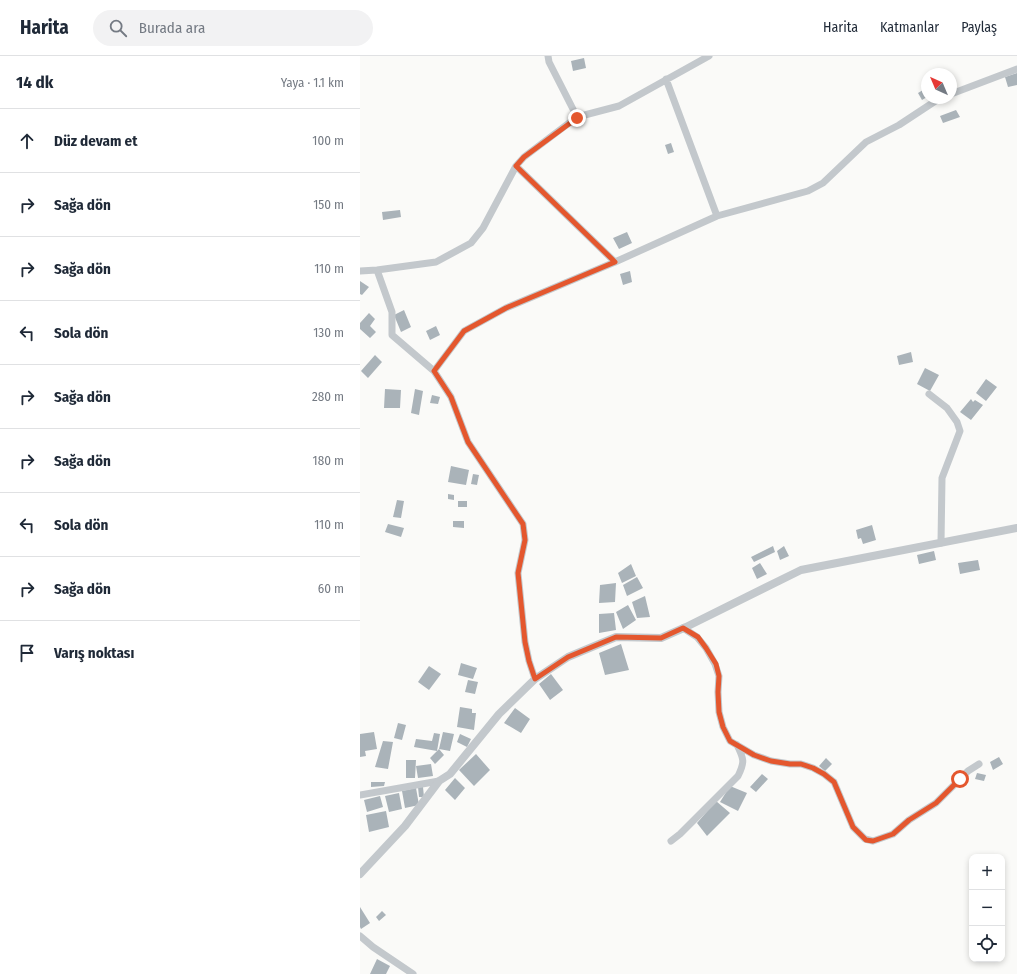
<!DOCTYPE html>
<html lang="tr">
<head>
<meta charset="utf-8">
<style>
  body { margin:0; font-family:"Fira Sans Condensed",sans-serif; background:#f2f2f3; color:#1f2937 }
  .controls { position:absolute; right:12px; bottom:12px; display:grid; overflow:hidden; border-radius:8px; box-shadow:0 2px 6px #0003 }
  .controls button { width:36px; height:36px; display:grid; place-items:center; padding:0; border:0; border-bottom:1px solid #e0e1e3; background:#fff; color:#1f2937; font:20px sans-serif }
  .compass { position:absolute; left:561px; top:12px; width:36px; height:36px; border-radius:50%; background:#fff; box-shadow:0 2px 6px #0003; rotate:316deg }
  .stop { position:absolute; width:12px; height:12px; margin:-9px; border:3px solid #e4572e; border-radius:50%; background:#fff }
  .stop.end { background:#e4572e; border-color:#fff; box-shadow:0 1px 4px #0008 }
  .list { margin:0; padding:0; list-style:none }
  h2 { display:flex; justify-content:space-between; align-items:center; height:52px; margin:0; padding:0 16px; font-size:17px }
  h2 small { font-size:13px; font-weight:400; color:#747a83 }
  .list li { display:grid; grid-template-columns:26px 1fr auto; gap:12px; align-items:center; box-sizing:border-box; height:64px; padding:0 16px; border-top:1px solid #e0e1e3 }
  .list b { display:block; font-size:15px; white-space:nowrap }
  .list em { font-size:13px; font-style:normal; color:#747a83 }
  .icon { flex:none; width:22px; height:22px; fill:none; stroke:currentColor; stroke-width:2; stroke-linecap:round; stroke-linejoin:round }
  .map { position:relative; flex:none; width:657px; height:918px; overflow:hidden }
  header { display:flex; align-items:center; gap:24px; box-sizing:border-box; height:56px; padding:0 20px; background:#fff; border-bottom:1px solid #e0e1e3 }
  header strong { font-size:19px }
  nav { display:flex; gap:22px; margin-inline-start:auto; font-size:14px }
  .search { width:280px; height:36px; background:#f2f2f3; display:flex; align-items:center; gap:10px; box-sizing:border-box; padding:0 14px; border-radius:22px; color:#747a83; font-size:15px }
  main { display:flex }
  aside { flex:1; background:#fff }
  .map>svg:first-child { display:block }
</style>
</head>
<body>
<header>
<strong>Harita</strong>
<div class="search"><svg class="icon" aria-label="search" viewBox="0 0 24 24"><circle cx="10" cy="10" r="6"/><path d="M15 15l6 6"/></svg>Burada ara</div>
<nav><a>Harita</a><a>Katmanlar</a><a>Paylaş</a></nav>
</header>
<main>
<aside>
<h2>14 dk<small>Yaya · 1.1 km</small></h2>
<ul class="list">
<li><svg class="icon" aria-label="ahead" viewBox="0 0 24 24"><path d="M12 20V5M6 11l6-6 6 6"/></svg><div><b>Düz devam et</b></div><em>100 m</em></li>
<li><svg class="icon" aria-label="right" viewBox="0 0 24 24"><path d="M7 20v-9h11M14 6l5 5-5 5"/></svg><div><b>Sağa dön</b></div><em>150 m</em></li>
<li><svg class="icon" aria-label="right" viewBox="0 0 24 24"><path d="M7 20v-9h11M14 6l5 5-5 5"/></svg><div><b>Sağa dön</b></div><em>110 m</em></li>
<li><svg class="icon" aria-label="left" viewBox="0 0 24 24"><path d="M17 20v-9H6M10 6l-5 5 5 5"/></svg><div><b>Sola dön</b></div><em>130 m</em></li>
<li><svg class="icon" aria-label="right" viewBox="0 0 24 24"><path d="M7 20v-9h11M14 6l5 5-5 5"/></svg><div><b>Sağa dön</b></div><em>280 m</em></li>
<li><svg class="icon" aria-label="right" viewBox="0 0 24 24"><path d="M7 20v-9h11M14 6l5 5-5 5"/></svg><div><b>Sağa dön</b></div><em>180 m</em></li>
<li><svg class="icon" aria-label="left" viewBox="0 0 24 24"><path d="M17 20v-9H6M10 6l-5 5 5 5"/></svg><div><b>Sola dön</b></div><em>110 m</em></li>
<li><svg class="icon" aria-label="right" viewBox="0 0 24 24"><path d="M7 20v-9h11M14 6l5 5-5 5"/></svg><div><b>Sağa dön</b></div><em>60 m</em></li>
<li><svg class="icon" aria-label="arrive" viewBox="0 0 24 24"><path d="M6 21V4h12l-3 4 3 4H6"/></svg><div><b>Varış noktası</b></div></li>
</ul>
</aside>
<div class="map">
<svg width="657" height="918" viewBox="0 0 657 918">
  <rect width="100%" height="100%" fill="#fafaf8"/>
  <path fill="#aab3b9" d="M224 2 226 12 213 15 211 5Z
    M657 17V29L648 31 645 21Z
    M563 34 567 41 562 44 558 37Z
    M596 54 600 61 583 67 580 60Z
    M311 87 314 96 308 98 305 89Z
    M40 154 41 161 23 164 22 156Z
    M267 176 272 187 259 193 253 182Z
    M270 215 272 226 263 229 260 218Z
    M0 225 9 231 2 239 0 238Z
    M44 254 51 271 41 276 34 259Z
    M9 257 15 263 10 270 16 276 10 282 0 273V267Z
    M76 270 80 279 70 284 66 275Z
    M551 296 553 306 539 309 537 300Z
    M15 299 22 306 8 322 1 315Z
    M565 312 579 319 570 335 557 328Z
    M626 323 637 331 626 345 616 337Z
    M25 333 41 334 40 352H24Z
    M55 333 63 335 59 359 51 357Z
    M72 339 80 341 78 348 70 347Z
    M611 343 613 346 615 344 623 349 611 364 600 356Z
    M91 410 109 414 106 429 88 426Z
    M113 418 119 419 117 429 111 428Z
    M88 438 94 439V444L88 443Z
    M37 444 44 445 41 462 33 461Z
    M98 445H107V451H98Z
    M93 465H104V472L93 471Z
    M28 468 44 472 41 481 25 476Z
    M512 469 516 484 503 488 501 482 498 483 496 474Z
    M413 490 415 496 394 506 391 501Z
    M424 490 429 500 420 504 417 495Z
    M574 495 576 504 559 508 557 499Z
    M618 504 620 514 600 518 598 507Z
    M400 507 407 518 397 523 392 512Z
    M271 508 276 520 262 527 258 517Z
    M277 521 283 532 267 540 263 529Z
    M256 527 255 546 239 547 240 529Z
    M285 540 290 561 277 562 272 546Z
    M268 549 276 564 263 573 256 556Z
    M254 557 256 574 239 577V558Z
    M261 588 269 614 245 619 239 597Z
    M101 607 117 612 113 623 98 619Z
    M69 610 81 618 69 634 58 626Z
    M191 618 203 634 190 644 179 628Z
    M108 624 118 626 115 638 105 636Z
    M100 651 112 653V657H116L114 674 97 671Z
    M155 652 170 663 161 677 144 667Z
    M38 667 46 669 42 684 34 682Z
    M14 676 17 693 5 695 6 700 0 701V678Z
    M83 676 94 678 90 695 79 693Z
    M74 677 80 678 77 695 54 691 56 683 72 685Z
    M100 678 111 683 107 691 97 686Z
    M23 685 33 686 28 713 15 711Z
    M79 693 84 699 75 708 70 702Z
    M116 698 130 714 114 730 99 714Z
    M639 701 643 708 633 714 630 706Z
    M466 702 472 708 465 715 459 710Z
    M46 704H56L55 722H46Z
    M71 708 73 720 58 722 56 710Z
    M617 717 626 719 624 725 615 723Z
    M402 718 408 723 396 736 390 731Z
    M95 722 105 732 95 744 85 734Z
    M11 726H25L24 730 11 731Z
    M370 730 387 737 378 755 360 746Z
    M58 731H63L64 741H59Z
    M56 732 59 749 45 752 42 735Z
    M39 737 42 753 29 756 25 740Z
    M20 740 23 751 7 756 4 744Z
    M356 745 370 757 347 780 337 767Z
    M26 755 29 771 9 776 6 759Z
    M0 851 10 867 1 873 0 871Z
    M22 855 26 859 19 865 16 861Z
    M17 903 30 910 26 918H10Z"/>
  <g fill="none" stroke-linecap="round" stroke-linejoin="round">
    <path stroke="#c3c8cc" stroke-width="7" d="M188 0 189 6 217 61
      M306 23 357 160
      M591 38 657 13
      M156 110 255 206
      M17 214 32 256V279L74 315 91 341 108 386 163 468 165 484 158 517 165 586 169 605 175 623
      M0 215 17 214 76 206 111 187 123 172 156 110 164 101 217 61 259 50 349 0
      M74 315 104 275 146 252 255 206 357 160 448 135 463 127 506 86 539 69 580 42
      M569 338 587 352 597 366 600 375 582 422 581 487
      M323 572 337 581 346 592 355 608 359 620 358 636 359 656 363 671 370 685 394 699 411 705 430 708H441L453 712 464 718 474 726 493 771 505 783 513 785 533 778 549 764 576 747 608 715 619 708
      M0 739 79 725
      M311 785 320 778 378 720C385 706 384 703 377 689
      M0 880 13 891 53 918"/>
    <path stroke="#c3c8cc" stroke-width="8" d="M0 818 45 770 79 725 90 718 139 658 175 623 208 601 256 581 301 582 326 571 441 514 657 472"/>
  </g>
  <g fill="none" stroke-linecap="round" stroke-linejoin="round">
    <path stroke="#e4572e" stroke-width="5" d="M217 62 164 101 156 110 255 206 146 252 104 275 74 315 91 341 108 386 163 468 165 484 158 517 165 586 169 605 175 623 208 601 256 581 301 582 323 572 338 581 346 592 356 608 359 620 358 636 359 656 363 671 370 685 394 699 411 705 430 708H441L453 712 464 718 474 726 493 771 506 784 513 785 533 778 549 764 576 747 600 723"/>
  </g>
</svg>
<div class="controls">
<button>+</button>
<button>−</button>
<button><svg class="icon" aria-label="locate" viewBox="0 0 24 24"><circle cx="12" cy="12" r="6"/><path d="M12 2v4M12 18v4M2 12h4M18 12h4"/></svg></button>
</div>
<svg class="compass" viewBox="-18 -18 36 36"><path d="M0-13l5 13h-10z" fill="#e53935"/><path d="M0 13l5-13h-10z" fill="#747a83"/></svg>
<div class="stop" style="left:600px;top:723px"></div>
<div class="stop end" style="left:217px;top:62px"></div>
</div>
</main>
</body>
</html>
